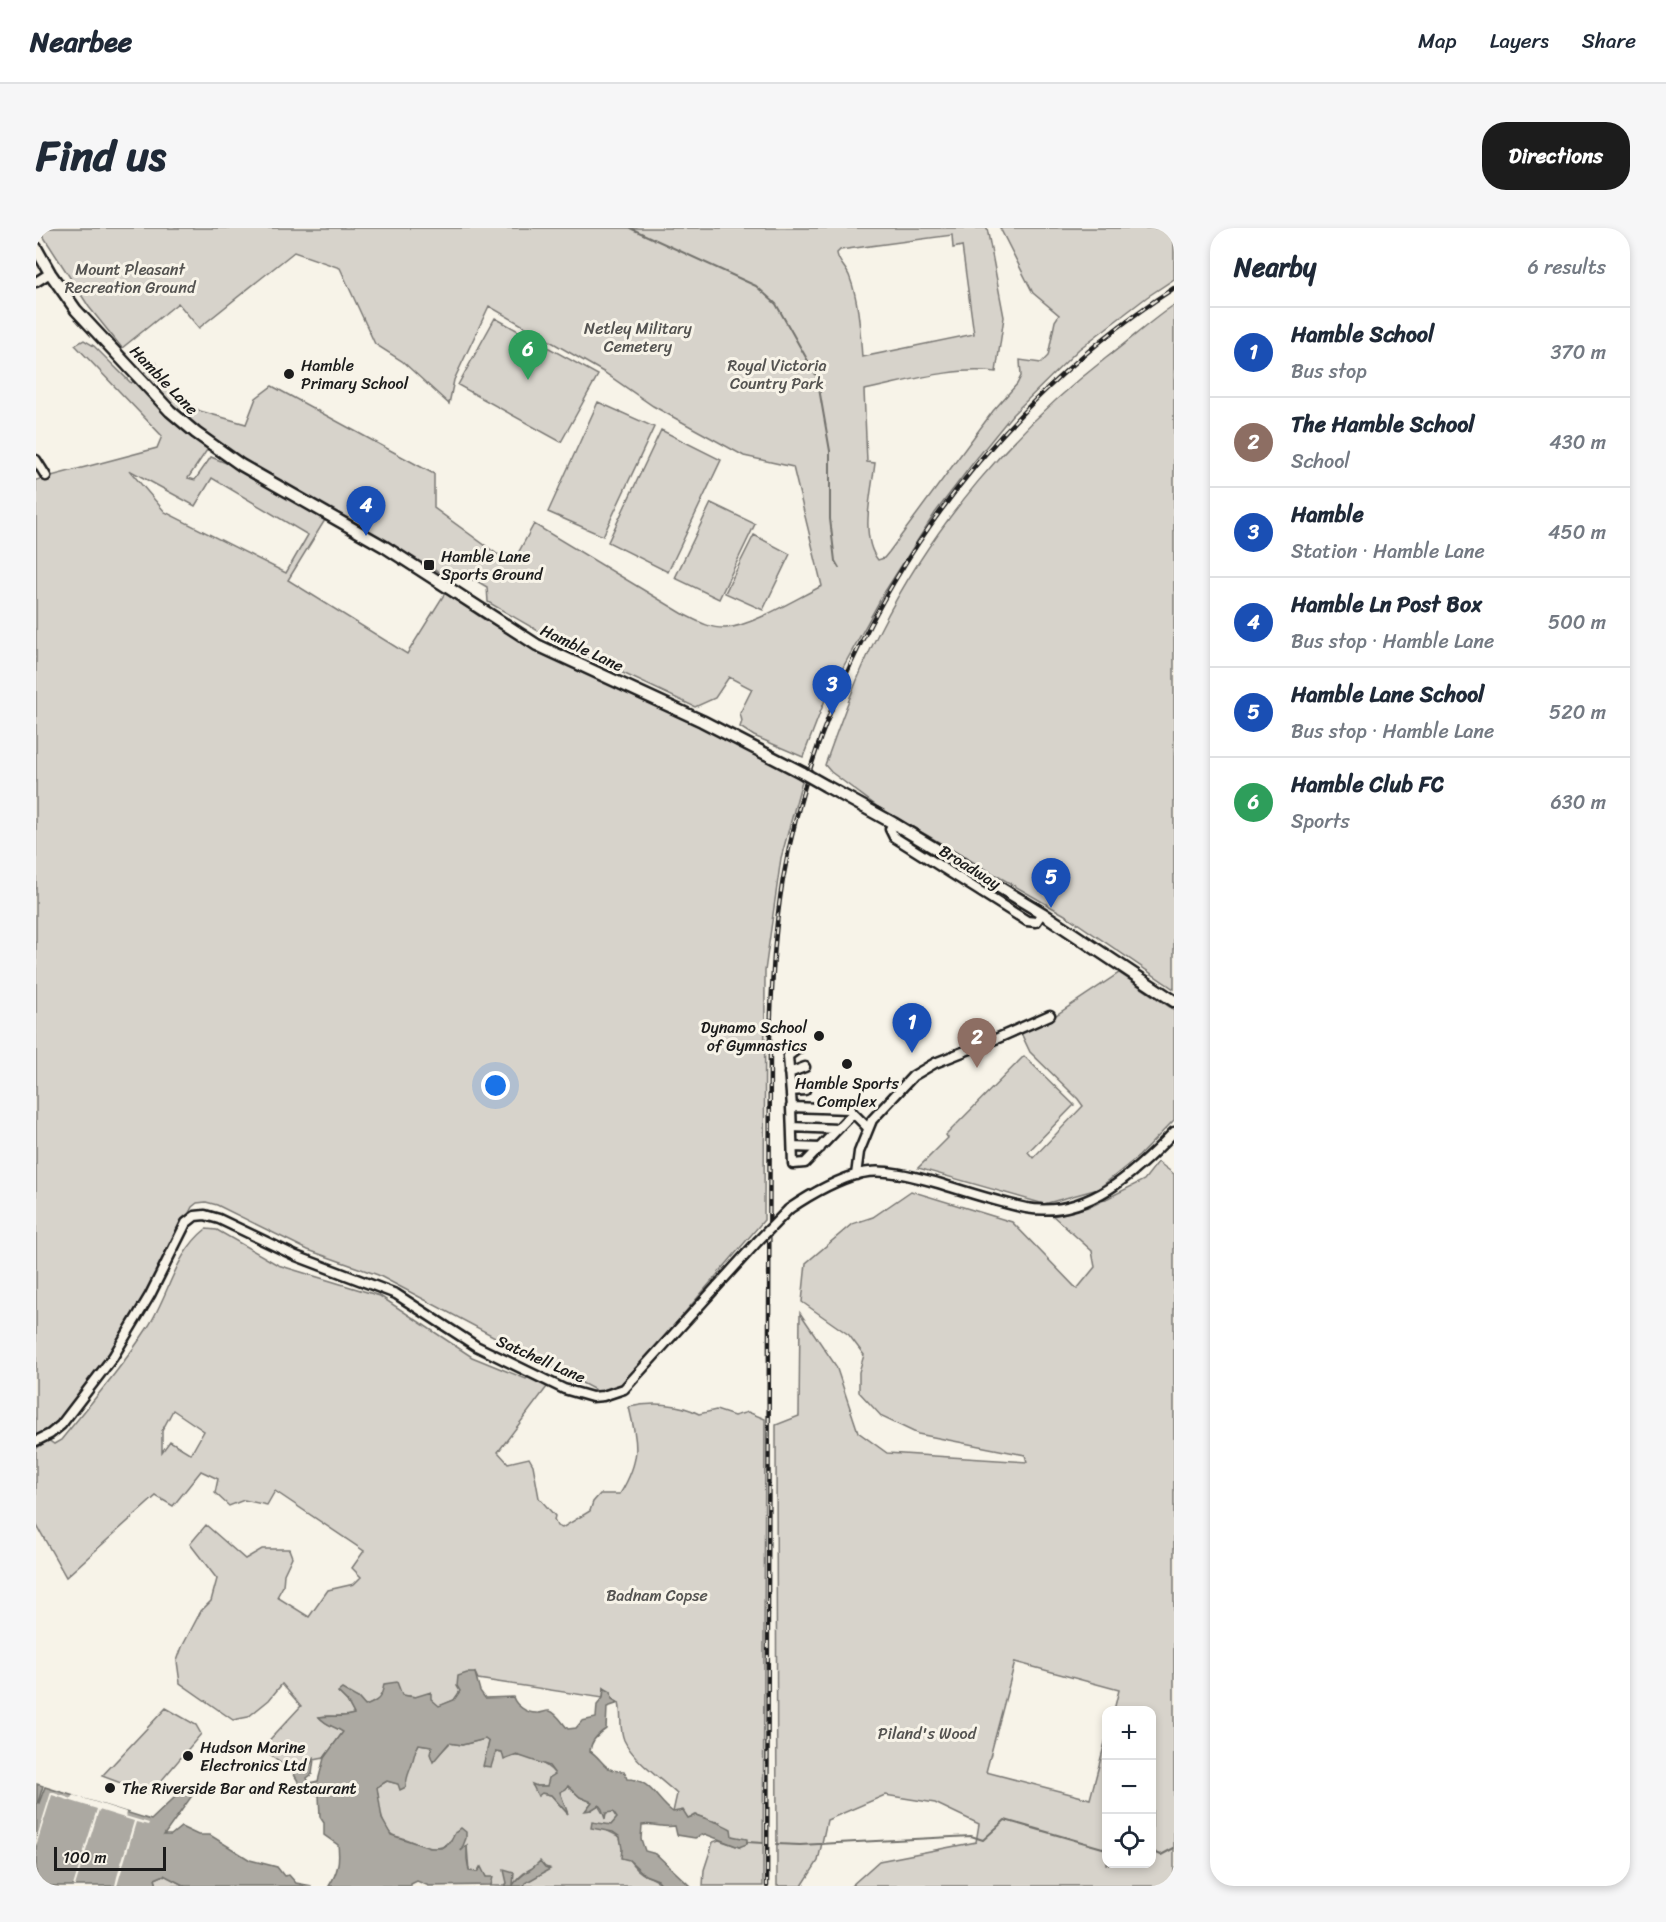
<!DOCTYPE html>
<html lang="en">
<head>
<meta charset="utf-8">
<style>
  body { margin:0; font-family:Sriracha,sans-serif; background:#f6f6f7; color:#1f2937 }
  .controls { position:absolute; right:18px; bottom:18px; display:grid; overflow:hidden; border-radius:12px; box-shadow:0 3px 9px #0003 }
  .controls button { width:54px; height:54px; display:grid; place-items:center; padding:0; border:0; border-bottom:2px solid #e0e1e3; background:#fff; color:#1f2937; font:30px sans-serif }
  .scale { position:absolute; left:18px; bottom:15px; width:112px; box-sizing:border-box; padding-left:6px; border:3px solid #1c1c1c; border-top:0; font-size:16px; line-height:21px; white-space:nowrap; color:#1c1c1c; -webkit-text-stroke:4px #f7f3e8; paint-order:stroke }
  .you { position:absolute; left:460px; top:858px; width:21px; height:21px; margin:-15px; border:4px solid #fff; border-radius:50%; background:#1a73e8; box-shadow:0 0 0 9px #1a73e833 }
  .badge { display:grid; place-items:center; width:39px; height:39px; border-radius:50%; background:#1c1c1c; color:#fff; font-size:20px; font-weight:700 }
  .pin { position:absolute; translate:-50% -50px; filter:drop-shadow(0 2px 3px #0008) }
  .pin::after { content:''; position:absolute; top:32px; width:21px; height:18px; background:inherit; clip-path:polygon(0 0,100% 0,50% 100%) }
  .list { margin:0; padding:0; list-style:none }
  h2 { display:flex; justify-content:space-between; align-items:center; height:78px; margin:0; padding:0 24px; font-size:26px }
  h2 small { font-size:20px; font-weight:400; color:#747a83 }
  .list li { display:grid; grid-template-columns:39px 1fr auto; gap:18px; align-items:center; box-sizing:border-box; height:90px; padding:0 24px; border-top:2px solid #e0e1e3 }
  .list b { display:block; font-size:22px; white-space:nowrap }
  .list p { margin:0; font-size:20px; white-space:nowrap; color:#747a83 }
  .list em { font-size:20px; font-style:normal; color:#747a83 }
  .icon { flex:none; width:33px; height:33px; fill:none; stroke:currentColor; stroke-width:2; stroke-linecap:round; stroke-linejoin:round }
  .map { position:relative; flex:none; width:1138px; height:1658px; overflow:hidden; border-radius:24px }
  header { display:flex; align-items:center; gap:36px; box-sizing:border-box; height:84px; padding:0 30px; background:#fff; border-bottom:2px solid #e0e1e3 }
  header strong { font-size:28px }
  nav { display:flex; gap:33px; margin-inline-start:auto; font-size:21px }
  .intro { display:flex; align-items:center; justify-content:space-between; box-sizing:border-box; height:144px; padding:0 36px }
  h1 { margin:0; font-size:42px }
  .button { padding:15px 27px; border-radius:24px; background:#1c1c1c; color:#fff; font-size:21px; font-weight:700 }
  main { display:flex; gap:36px; padding:0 36px }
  aside { flex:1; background:#fff; border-radius:24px; box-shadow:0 3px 9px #0003 }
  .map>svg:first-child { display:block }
</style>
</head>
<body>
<header>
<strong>Nearbee</strong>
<nav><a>Map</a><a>Layers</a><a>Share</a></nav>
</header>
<div class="intro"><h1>Find us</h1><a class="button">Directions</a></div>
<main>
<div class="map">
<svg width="1138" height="1658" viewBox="0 0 1138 1658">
  <rect width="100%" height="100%" fill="#f7f3e8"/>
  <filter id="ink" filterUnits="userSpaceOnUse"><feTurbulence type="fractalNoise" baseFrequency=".0167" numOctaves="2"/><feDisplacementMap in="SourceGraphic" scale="12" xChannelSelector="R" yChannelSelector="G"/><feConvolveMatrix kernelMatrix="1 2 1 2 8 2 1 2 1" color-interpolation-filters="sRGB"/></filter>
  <g filter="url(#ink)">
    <path fill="#d7d3cb" stroke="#7a7874" stroke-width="1.5" fill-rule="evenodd" d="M2 0H951L968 89 960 144C918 138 869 154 828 162L831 234 839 235C836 263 823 309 842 332L848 330 853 324 957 183 981 156 985 148 984 132 1005 135 1012 128 1019 93 1023 87 997 65 964 0H1138V51L1111 69 1043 121 976 187 937 235 899 285 848 365 789 472 767 529 718 508 704 499 706 493 704 485 716 461 693 449 679 470 659 479 523 415 452 374 451 359 439 352H416L400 342 349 319 292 287 252 352 371 426 409 365 449 392 512 425 685 509 752 543 766 553 745 630 729 743 728 992 586 1158 572 1163H561L342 1047 272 1022 181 977 170 974 161 975 156 979 113 1064 73 1129 17 1199 0 1209V252L121 220 126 208 39 117 48 112 58 118 95 155 120 135 134 162 164 183 210 196 220 170 236 158 398 246V280L461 326 481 327 498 296 649 387C661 393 675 401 690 400 716 398 761 370 786 358L757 239 708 228 617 178 569 145 453 78 418 152 413 176 366 133 339 116 304 40 258 24 163 100 142 75 86 120 53 79ZM916 7 917 20 926 18 938 106 826 129C824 103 823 74 814 50 811 40 802 35 801 25L804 22ZM175 216 197 234 190 235 175 229 159 252 152 250ZM93 242 159 278 176 250 272 307 250 345 129 284Z
      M1138 77V761L1029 687 842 579 795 544 789 537C805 492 822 445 844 402 897 297 977 202 1070 130 1093 113 1114 93 1138 77Z
      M459 90 562 147 525 214 422 157Z
      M562 174 618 199 567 308 512 284Z
      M625 202 685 232 632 344 572 314Z
      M675 275 719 296 683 371 639 350Z
      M718 307 754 326 727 382 689 365Z
      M1083 745 1138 782V892L1103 928 1062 961 1008 976 882 940 912 910 910 907 988 828 1038 877 992 924 997 930 1047 878 1042 871 994 824 985 805 1020 787Z
      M1122 934 1138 946V1658H815L843 1633 940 1614 943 1596 899 1575 849 1567 791 1592 782 1633 766 1658H741L740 1197 763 1188 764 1085 800 1138 822 1204 851 1225 991 1234 989 1227 882 1206 846 1189 823 1164V1144L828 1127 813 1107 766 1074 770 1035 816 996 837 989 875 963 976 994 1041 1061 1059 1039 1056 1023 1017 988 1056 978 1108 952ZM979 1434 1083 1462 1078 1482H1116V1636H1070V1511L1054 1571 950 1544Z
      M170 1001 181 1002 242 1037 344 1068 436 1129 490 1151 497 1145 514 1155 462 1224 472 1235 493 1230 497 1237 503 1270 519 1288 518 1292 521 1298 526 1300 554 1283 557 1274 564 1266H584C605 1231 602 1218 593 1179 615 1174 643 1175 663 1186L680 1182 698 1188 712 1184 729 1191 727 1658H667L668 1642 677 1614 683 1612 703 1619 684 1594 675 1593 660 1587 652 1590 637 1584 641 1566C624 1550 598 1533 588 1512 583 1500 586 1487 583 1475L576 1471 568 1460 567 1470 442 1451 439 1445 418 1472 402 1479 395 1471 366 1467 361 1459C350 1465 341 1474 329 1478L322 1470 302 1464 311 1473 318 1486C304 1491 297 1486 283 1489 290 1497 298 1498 307 1504L288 1530 278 1532 268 1544 256 1543 225 1521 265 1478 246 1456 233 1472 212 1489 197 1492 144 1455 141 1433 146 1419 165 1383 175 1373 181 1351 154 1316 170 1297 209 1331 226 1321H253L256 1329 248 1346 247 1358 241 1369 273 1389 292 1362 318 1356 325 1349 316 1340 328 1323 239 1263 231 1277 208 1272 193 1278 179 1265 182 1251 165 1243 137 1278 120 1268 30 1349 0 1296V1221L12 1212 18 1216 25 1212C55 1175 86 1139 112 1099 133 1067 139 1025 170 1001ZM137 1182 168 1203 155 1226 134 1213 126 1224V1203Z
      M130 1480 160 1497 165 1506 114 1566 66 1548Z
      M449 1511 453 1514 448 1538 459 1529 460 1523 466 1524 472 1529C487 1525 510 1534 519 1546L511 1558H497L505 1565 515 1567 531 1585 524 1564 531 1557 544 1569 556 1574 550 1582H555L562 1577 569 1589 570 1584H577L581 1590 575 1597 556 1595 584 1609C587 1624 596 1641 611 1648 618 1651 622 1652 627 1658H488L489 1655 513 1640C495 1636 486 1645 476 1658L471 1655 469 1658H453L455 1657 444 1639 441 1645 433 1643 431 1618 425 1625 419 1605C406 1632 386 1616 366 1610 361 1608 357 1609 353 1604 343 1590 342 1575 341 1559L351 1553 362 1556 375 1539 376 1526 383 1516 396 1518 399 1530 414 1515 426 1517Z
      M128 1647 149 1658H121L119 1651Z"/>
    <path fill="#aca9a2" stroke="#72716c" stroke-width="1.5" d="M431 1445H439L444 1463 449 1470 477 1469C480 1478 491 1485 500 1485 505 1486 510 1482 514 1483 521 1485 527 1496 532 1501L540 1500 546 1493 560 1490 561 1477 567 1470 568 1460 575 1464 576 1471 583 1475 571 1479 570 1501C562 1506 555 1512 554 1523 568 1532 567 1544 588 1543L591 1551C615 1551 620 1572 637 1584L647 1582 652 1590 660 1587C672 1592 684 1594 695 1601L696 1608 711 1611V1616L703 1619 669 1606 659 1610 641 1607 639 1598C626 1600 616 1595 606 1597L605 1611 609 1623 620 1626 654 1658H627L622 1652 609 1647 593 1632 585 1630 586 1621 584 1609 577 1604 555 1600 556 1594 575 1597 581 1590 577 1584 570 1585 569 1591 566 1581 563 1577 555 1582 549 1583 556 1574 544 1569 532 1558 530 1561 524 1564 532 1586 515 1567 506 1565 502 1568 496 1556 501 1558H511L513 1550 519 1546 513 1538 481 1527 468 1532 466 1524 460 1523 455 1539 447 1538 453 1514 449 1511 426 1517 413 1515 397 1534 394 1526 396 1518 383 1516C376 1527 379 1529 375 1539 372 1547 370 1550 370 1559L364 1562 362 1556 351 1553 341 1559 346 1591 355 1607 394 1620H406L414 1615 419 1605 425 1600 430 1604V1610L425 1623 431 1617V1631L433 1643 441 1644 445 1639 450 1649H457L455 1657 393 1658 381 1653 375 1656V1658H293C302 1644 304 1633 302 1617L288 1607V1595L284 1589 283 1567 277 1566 272 1563 267 1564 263 1561V1555L256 1543 268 1544 278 1531 276 1546 271 1550 273 1555 282 1553 288 1530 307 1504C297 1497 292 1499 283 1489 296 1487 305 1490 318 1486L311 1473 302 1464 306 1461 322 1470 329 1478C342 1474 346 1469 348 1456L361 1454 366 1467 379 1469 395 1464V1471L403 1478 418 1472 424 1463 421 1458 422 1448Z
      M1 1556 7 1558 2 1574 3 1575 9 1559 115 1592 139 1569 147 1556 158 1565 128 1607H135L145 1599 162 1607H174L214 1632 241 1639 248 1648 253 1647 260 1655 276 1658H149L128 1647 119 1651 121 1658H0Z
      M504 1633 509 1639 514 1641 489 1655 488 1658H469L471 1655 468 1642 478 1645 477 1657C485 1646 496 1642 504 1633Z"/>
    <path fill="#f7f3e8" d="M15 1564 36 1571 37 1567 90 1584 89 1588 113 1595 112 1597 100 1594 81 1658H79L81 1649 98 1593 63 1582 39 1658H37L61 1581 16 1567 0 1618V1612Z"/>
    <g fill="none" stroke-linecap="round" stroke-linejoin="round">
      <path stroke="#72716c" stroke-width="2" d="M594 0 720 58 740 76 781 149 794 223V291L799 333 803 340
        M711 1614 727 1615
        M740 1616 764 1617 935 1608 947 1612 969 1592 1070 1621
        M1116 1623 1125 1627 1138 1620"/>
      <defs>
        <path id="minor" d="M0 54 14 45
          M0 232 10 248
          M857 595 854 601 858 609 991 693 1000 694 1006 685
          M753 845 769 839
          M755 863 769 862
          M756 879 752 828 764 819
          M817 885 769 935 757 936 755 879 813 881 831 899
          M756 899 801 901
          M757 919 784 920
          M820 947 823 924 836 892 877 848 899 835 962 810 1014 787
          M753 981C775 966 799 952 826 945 849 940 880 949 902 955 931 964 961 974 990 980 1051 991 1100 944 1138 904
          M0 1213 14 1206 25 1197 77 1129 114 1067 150 995 159 988 169 987 183 991 260 1028 360 1066 440 1118 528 1161 556 1169 567 1168 588 1161 721 1014"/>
        <path id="major" d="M0 20 14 45 40 82 134 183 160 205 205 237 349 319 501 417 666 493 767 545
          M790 558 857 595 1006 685 1138 773"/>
      </defs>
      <use href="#minor" stroke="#1c1c1c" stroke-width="13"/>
      <use href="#major" stroke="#1c1c1c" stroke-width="15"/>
      <use href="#minor" stroke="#f7f3e8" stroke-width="8"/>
      <use href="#major" stroke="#f7f3e8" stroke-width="10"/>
      <defs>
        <path id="rail" d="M731 1658 734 809C736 756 738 703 747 651 789 413 935 191 1138 60"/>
      </defs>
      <use href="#rail" stroke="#1c1c1c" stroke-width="4.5"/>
      <use href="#rail" stroke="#f7f3e8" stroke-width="2" stroke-dasharray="7" stroke-linecap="butt"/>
      <defs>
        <path id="minor-bridge" d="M721 1014 753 981"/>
        <path id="major-bridge" d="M767 545 790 558"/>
      </defs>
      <use href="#minor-bridge" stroke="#1c1c1c" stroke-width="13" stroke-linecap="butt"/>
      <use href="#major-bridge" stroke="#1c1c1c" stroke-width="15" stroke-linecap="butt"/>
      <use href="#minor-bridge" stroke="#f7f3e8" stroke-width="8"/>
      <use href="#major-bridge" stroke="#f7f3e8" stroke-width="10"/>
    </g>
  </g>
  <g fill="#1c1c1c" stroke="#f7f3e8" stroke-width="2">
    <circle cx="253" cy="146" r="6"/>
    <rect x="387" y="331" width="12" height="12" rx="3"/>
    <circle cx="783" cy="808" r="6"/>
    <circle cx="811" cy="836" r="6"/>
    <circle cx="152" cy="1528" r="6"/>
    <circle cx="74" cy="1560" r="6"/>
  </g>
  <g text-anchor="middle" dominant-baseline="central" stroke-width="6" stroke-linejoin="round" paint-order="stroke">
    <g font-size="16" fill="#545351" stroke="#f7f3e8">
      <text x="94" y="41">Mount Pleasant<tspan x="94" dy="18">Recreation Ground</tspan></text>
      <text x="602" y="100">Netley Military<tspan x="602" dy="18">Cemetery</tspan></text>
      <text x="741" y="137">Royal Victoria<tspan x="741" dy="18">Country Park</tspan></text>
      <text x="621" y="1367">Badnam Copse</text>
      <text x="891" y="1505">Piland's Wood</text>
    </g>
    <g font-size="16" fill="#1c1c1c" stroke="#f7f3e8" text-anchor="start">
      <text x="265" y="137">Hamble<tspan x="265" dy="18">Primary School</tspan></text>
      <text x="405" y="328">Hamble Lane<tspan x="405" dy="18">Sports Ground</tspan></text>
      <text x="771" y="799" text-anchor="end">Dynamo School<tspan x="771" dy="18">of Gymnastics</tspan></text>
      <text x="811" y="855" text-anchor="middle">Hamble Sports<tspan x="811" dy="18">Complex</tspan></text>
      <text x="164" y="1519">Hudson Marine<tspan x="164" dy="18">Electronics Ltd</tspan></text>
      <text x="86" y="1560">The Riverside Bar and Restaurant</text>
    </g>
    <g font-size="16" fill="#1c1c1c" stroke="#f7f3e8">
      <text transform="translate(128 152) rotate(46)">Hamble Lane</text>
      <text transform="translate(546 420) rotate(25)">Hamble Lane</text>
      <text transform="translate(934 639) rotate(32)">Broadway</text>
      <text transform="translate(505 1131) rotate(24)">Satchell Lane</text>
    </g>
  </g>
</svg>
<div class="controls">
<button>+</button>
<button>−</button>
<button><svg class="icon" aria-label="locate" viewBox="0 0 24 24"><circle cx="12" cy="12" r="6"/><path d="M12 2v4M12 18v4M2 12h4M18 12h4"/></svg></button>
</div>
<div class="scale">100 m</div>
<div class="you"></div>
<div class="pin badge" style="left:876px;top:825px;background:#1a4fb4">1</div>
<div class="pin badge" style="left:941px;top:840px;background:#8d6e63">2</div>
<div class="pin badge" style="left:796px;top:487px;background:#1a4fb4">3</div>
<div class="pin badge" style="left:330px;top:308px;background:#1a4fb4">4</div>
<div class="pin badge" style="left:1015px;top:680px;background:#1a4fb4">5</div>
<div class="pin badge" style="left:492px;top:152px;background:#2e9e5b">6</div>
</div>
<aside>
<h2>Nearby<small>6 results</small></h2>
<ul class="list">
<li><span class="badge" style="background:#1a4fb4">1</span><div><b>Hamble School</b><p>Bus stop</p></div><em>370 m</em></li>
<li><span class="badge" style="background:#8d6e63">2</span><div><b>The Hamble School</b><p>School</p></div><em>430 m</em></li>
<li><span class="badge" style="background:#1a4fb4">3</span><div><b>Hamble</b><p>Station · Hamble Lane</p></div><em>450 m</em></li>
<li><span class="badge" style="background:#1a4fb4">4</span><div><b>Hamble Ln Post Box</b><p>Bus stop · Hamble Lane</p></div><em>500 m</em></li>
<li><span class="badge" style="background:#1a4fb4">5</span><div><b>Hamble Lane School</b><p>Bus stop · Hamble Lane</p></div><em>520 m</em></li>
<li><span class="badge" style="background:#2e9e5b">6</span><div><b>Hamble Club FC</b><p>Sports</p></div><em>630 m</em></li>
</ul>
</aside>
</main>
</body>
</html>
